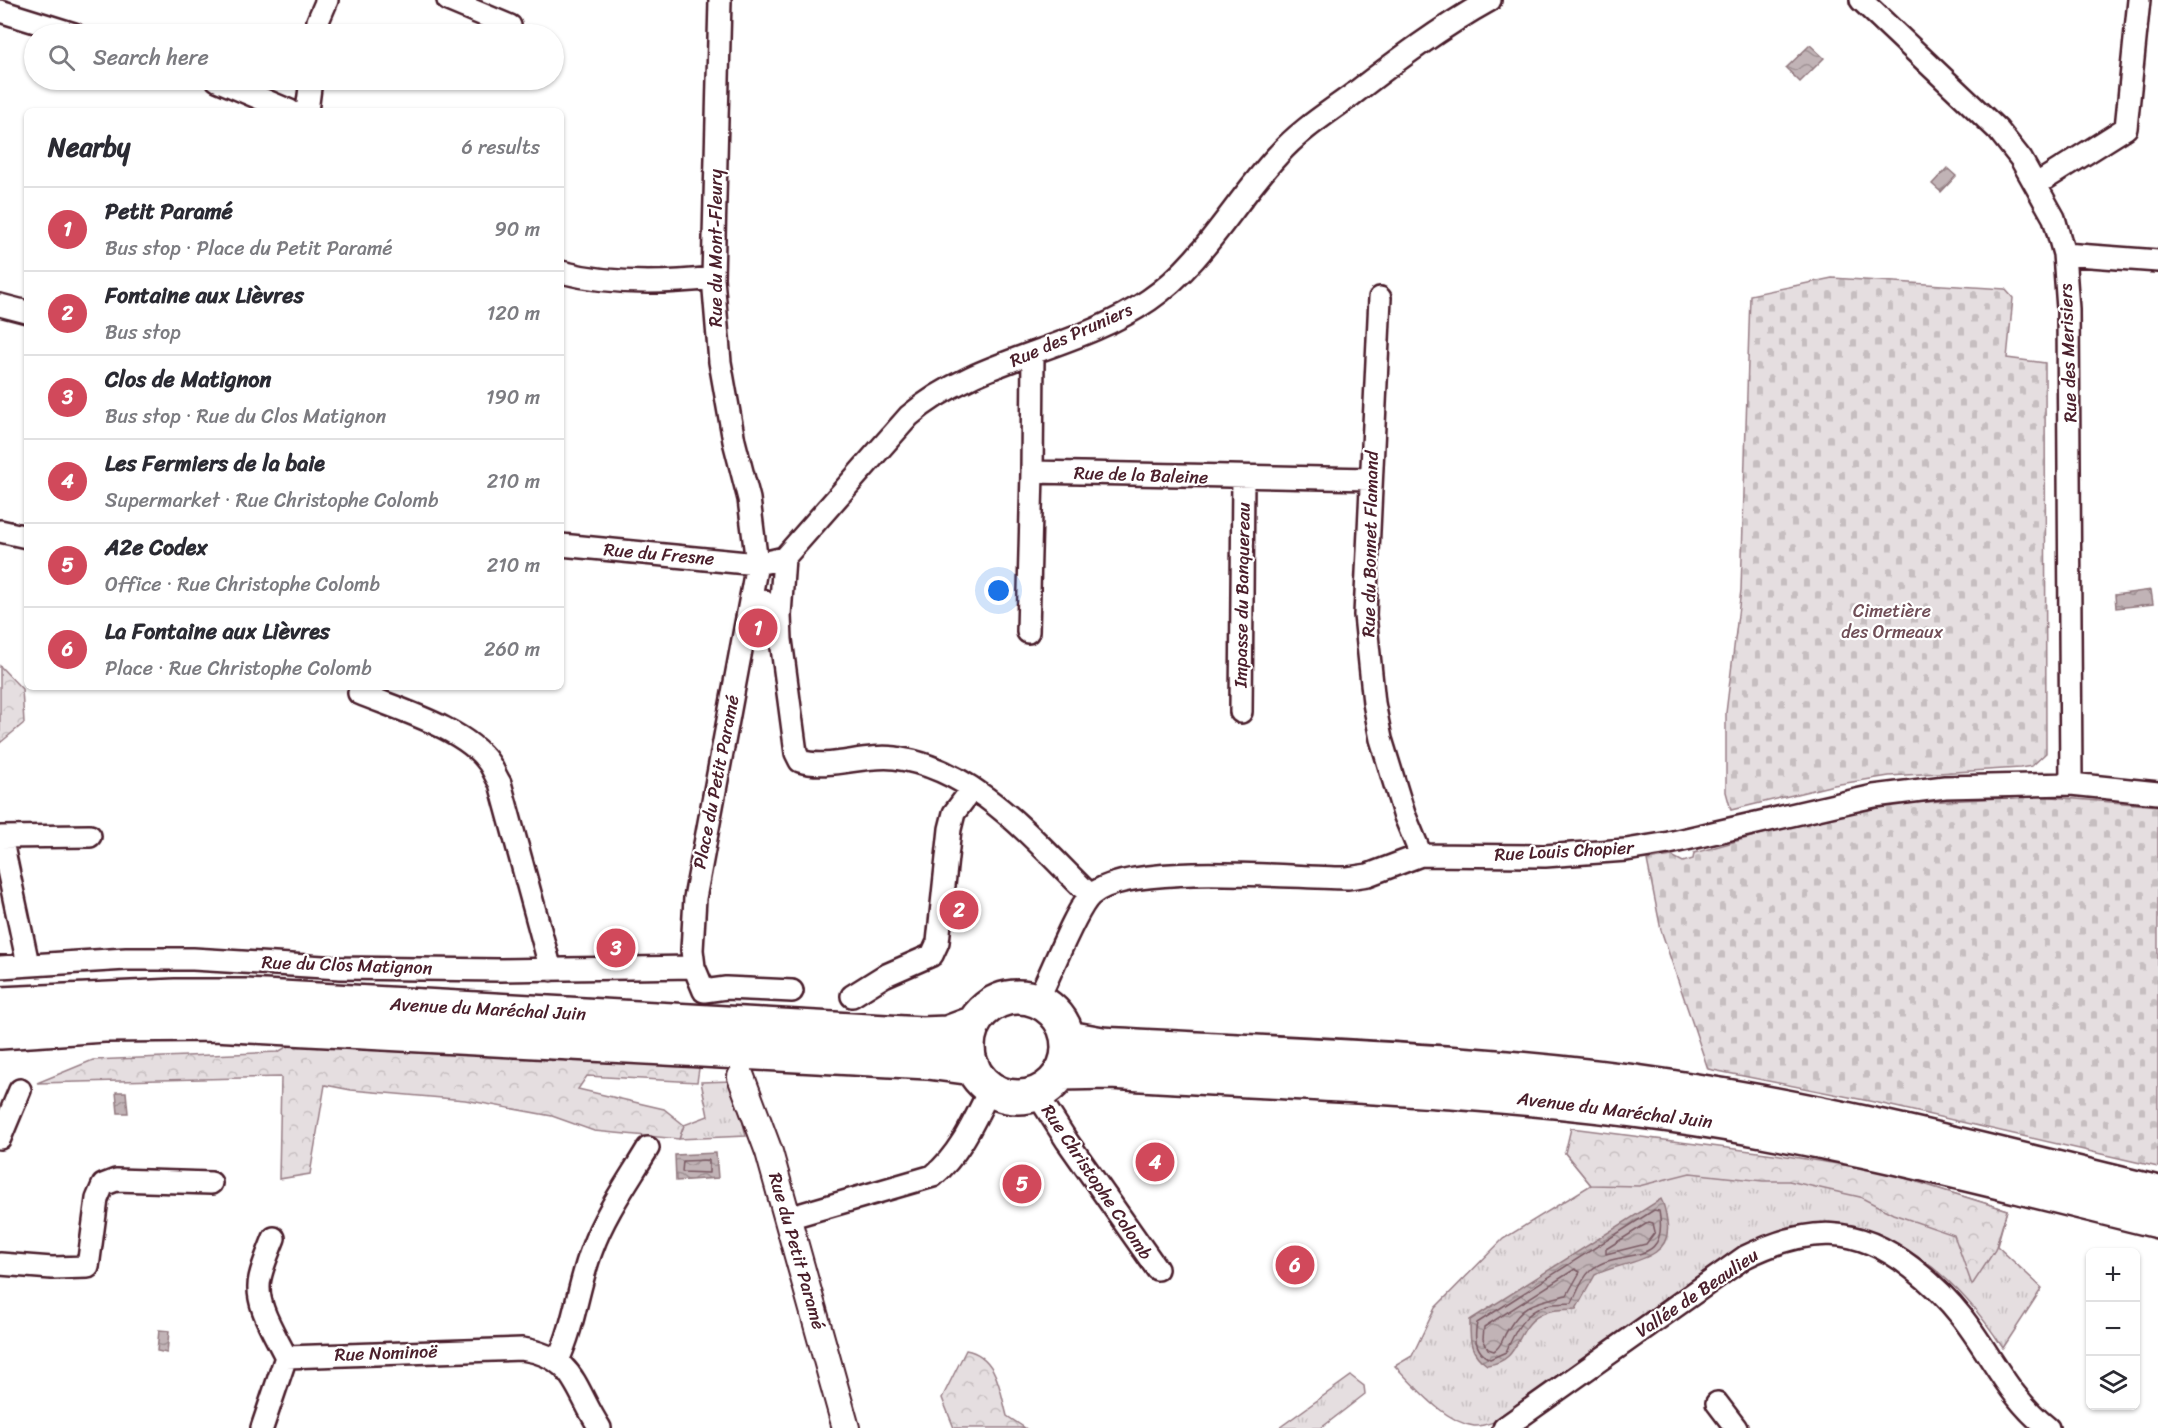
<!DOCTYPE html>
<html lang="en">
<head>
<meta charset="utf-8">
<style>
  body { margin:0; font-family:Sriracha,sans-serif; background:#f2f2f3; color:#2b2b33 }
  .controls { position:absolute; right:18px; bottom:18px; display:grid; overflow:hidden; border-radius:9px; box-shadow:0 2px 4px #0004 }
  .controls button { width:54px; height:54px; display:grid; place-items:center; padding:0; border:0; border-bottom:2px solid #e1e1e2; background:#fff; color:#2b2b33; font:30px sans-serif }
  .you { position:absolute; left:999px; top:591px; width:21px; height:21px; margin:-15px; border:4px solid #fff; border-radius:50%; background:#1a73e8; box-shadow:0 0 0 9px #1a73e833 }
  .badge { display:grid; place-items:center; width:39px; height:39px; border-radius:50%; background:#d1495b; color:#fff; font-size:20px; font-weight:700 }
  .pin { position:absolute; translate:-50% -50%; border:3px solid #fff; box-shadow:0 2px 6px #0006 }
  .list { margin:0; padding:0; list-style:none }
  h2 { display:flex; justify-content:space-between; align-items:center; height:78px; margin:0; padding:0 24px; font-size:26px }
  h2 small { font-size:20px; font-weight:400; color:#7c7c81 }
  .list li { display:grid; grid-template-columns:39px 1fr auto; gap:18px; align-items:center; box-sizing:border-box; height:84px; padding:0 24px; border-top:2px solid #e1e1e2 }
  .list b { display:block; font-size:22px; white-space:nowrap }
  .list p { margin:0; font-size:20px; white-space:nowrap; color:#7c7c81 }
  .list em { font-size:20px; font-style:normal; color:#7c7c81 }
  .icon { flex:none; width:33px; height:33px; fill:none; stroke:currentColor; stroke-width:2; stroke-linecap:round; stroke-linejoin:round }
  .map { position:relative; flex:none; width:2158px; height:1428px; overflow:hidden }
  .search { position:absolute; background:#fff; box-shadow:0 2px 4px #0004; left:24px; top:24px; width:540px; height:66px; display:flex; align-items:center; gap:15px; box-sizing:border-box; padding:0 21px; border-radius:33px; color:#7c7c81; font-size:22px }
  .panel { position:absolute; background:#fff; box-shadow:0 2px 4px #0004; left:24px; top:108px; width:540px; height:582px; border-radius:9px }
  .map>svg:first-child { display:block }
</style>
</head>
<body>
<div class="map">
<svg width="2158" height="1428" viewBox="0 0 2158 1428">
  <defs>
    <pattern id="grass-tufts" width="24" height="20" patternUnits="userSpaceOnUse" patternTransform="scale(1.5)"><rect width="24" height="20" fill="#e5dee0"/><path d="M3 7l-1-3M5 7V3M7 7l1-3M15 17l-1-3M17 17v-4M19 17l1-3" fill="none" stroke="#c6bec0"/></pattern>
    <pattern id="forest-crowns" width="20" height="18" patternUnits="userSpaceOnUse" patternTransform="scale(1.5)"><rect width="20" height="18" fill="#e5dee0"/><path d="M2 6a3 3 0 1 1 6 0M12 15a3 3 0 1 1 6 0" fill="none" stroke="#c6bec0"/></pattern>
    <pattern id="cemetery-stones" width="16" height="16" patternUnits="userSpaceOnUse" patternTransform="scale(1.5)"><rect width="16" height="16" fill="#e5dee0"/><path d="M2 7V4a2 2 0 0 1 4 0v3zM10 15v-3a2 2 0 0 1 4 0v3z" fill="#c6bec0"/></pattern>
    <pattern id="water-waves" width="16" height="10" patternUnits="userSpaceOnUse" patternTransform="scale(1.5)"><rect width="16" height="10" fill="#c1b3b6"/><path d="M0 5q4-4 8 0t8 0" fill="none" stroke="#9f9194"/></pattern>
  </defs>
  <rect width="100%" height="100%" fill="#fff"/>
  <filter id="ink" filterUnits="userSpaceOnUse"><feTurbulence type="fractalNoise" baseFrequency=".0167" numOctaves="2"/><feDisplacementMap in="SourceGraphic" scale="12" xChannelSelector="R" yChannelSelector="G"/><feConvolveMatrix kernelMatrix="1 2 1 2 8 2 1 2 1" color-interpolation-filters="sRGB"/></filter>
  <g filter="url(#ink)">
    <path fill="url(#grass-tufts)" stroke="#987e86" stroke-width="1.5" d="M733 1081 746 1136 679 1139 684 1125 708 1116 701 1082Z
      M1565 1153 1882 1171 2007 1210 1997 1246 2042 1288 2003 1348C1957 1276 1888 1216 1799 1225 1783 1226 1766 1237 1751 1243L1497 1421C1490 1423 1481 1427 1474 1426 1444 1422 1415 1386 1395 1366L1412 1356 1435 1308 1503 1239 1591 1185Z
      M1351 1376 1364 1386 1365 1394 1321 1428H1279Z"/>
    <path fill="url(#forest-crowns)" stroke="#987e86" stroke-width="1.5" d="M0 666 22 689 24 723 0 743Z
      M288 1046H449L700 1062 697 1082 587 1076 578 1089 664 1109 684 1125 679 1139 594 1131 552 1116 465 1100 351 1090 325 1085 310 1174 279 1179 281 1077 37 1083 93 1060 278 1052Z
      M1571 1128 1774 1154 1882 1171 2007 1210 1995 1250 1972 1285 1954 1235 1893 1214 1860 1197 1789 1181H1763L1690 1173 1639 1186 1591 1185 1565 1153Z
      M966 1350C997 1356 1000 1390 1007 1416L1025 1428H954L942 1398Z"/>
    <path fill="url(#cemetery-stones)" stroke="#987e86" stroke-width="1.5" d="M1832 278 2005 289 2013 298 2007 358 2045 363 2046 753 2032 766 2020 768 1889 776 1834 785 1731 810 1726 792V713L1741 590 1750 295Z
      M2040 796 2158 806V1167L1874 1102 1708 1069 1661 930 1647 860 1672 856 1683 862 1693 859 1694 853 1816 819 1907 803Z"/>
    <path fill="url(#water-waves)" stroke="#91787e" stroke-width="1.5" d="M1810 45 1824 58 1800 82 1786 68Z
      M1947 168 1956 176 1941 192 1932 184Z
      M2151 590 2153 604 2116 608 2115 595Z
      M116 1092H126L128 1113H118Z
      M716 1153 718 1178 676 1181 675 1155Z
      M1661 1199C1665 1206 1666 1214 1667 1222 1674 1263 1621 1261 1595 1275L1576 1309C1567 1310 1556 1309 1547 1312 1512 1324 1525 1361 1487 1365 1469 1353 1470 1340 1470 1320Z
      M159 1330 169 1331 167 1353 157 1351Z"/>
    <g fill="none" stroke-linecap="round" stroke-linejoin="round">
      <path stroke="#7a5a63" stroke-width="1.5" d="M709 1160V1173L682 1172 683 1161Z
        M1654 1210 1659 1211C1670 1270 1620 1246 1591 1270 1582 1278 1577 1292 1572 1303 1564 1304 1555 1303 1547 1305 1524 1311 1514 1333 1506 1352L1490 1359C1475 1352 1474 1337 1477 1323Z
        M1649 1222 1653 1223 1655 1232 1646 1244 1606 1254V1249Z
        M1575 1269 1580 1272 1567 1295C1537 1302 1524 1302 1507 1331 1502 1339 1502 1346 1494 1351L1488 1349 1483 1339 1484 1327Z"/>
      <defs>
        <path id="minor" d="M448 0 510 26
          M720 0 713 278 720 362 734 441 749 499 757 564 695 898 692 950 694 967 704 991 726 988 792 991
          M1861 0 1998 130 2021 159 2054 218 2064 254 2068 309 2071 784
          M0 11 74 34
          M316 34 318 21 327 0
          M217 80 290 111
          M307 111 311 80
          M2037 184 2126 128 2139 0
          M2064 254 2158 261
          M561 272C611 285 662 284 713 278
          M1380 298 1365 615 1374 703 1381 739 1404 814 1421 855
          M0 305 27 312
          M1033 353 1032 472 1371 479
          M0 531 27 537
          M561 545 757 564 784 558 909 416C977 357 1075 351 1149 300 1203 263 1234 202 1278 155 1299 131 1326 114 1352 95 1396 61 1441 27 1490 0
          M752 599 762 600 780 615 781 640 796 753 800 761C829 770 864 754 895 758 976 768 1035 842 1090 895
          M780 615 784 558
          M1028 632 1032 472
          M359 693C397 709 465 728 489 763 493 769 496 777 500 783L551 970
          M1241 712 1243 477
          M28 964 1 837 90 836
          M0 967 126 959H193L340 968 500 970 694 967
          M852 996 884 976 932 955 938 942 950 829 954 813 972 789
          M1037 1001C1050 977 1075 909 1091 895 1129 861 1292 878 1348 878L1368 875 1421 855 1545 856 1626 850 1669 843 1874 796 1945 787 2071 784 2158 793
          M1037 1094 1067 1141 1157 1269
          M0 1138 20 1090
          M788 1218 933 1176C960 1154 975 1119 990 1089
          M274 1238C269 1251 263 1264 260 1278 254 1304 275 1334 286 1357
          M0 1264 52 1268 88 1267 97 1199 103 1185 116 1180 211 1183
          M558 1360C575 1324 578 1285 592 1249 605 1213 629 1180 648 1148
          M1717 1403 1736 1428
          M262 1428 286 1357 522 1349C576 1357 574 1389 600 1428
          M1504 1428 1745 1257C1808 1226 1856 1224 1912 1268 1930 1282 1947 1298 1961 1316 1991 1354 2009 1398 2048 1428"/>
        <path id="tertiary" d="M741 1077 769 1152 846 1428"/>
        <path id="primary" d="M968 1047a50 50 0 1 1 100 0a50 50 0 1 1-100 0Z
          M0 1004 175 996H246L922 1034 947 1033 974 1023
          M0 1032 104 1025 214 1024 928 1062 973 1068
          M1068 1038 1102 1044C1290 1055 1483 1059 1670 1087 1835 1111 1996 1154 2158 1193
          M1062 1073 1110 1072C1294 1084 1480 1088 1663 1114 1830 1137 1994 1181 2158 1221"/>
      </defs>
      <use href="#minor" stroke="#4a1f2b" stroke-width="26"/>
      <use href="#tertiary" stroke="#4a1f2b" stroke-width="30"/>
      <use href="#primary" stroke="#4a1f2b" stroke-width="38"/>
      <use href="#minor" stroke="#fff" stroke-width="21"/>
      <use href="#tertiary" stroke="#fff" stroke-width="26"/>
      <use href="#primary" stroke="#fff" stroke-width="33"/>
    </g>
  </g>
  <g text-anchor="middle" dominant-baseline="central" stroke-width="4.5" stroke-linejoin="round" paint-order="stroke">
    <g font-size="18" fill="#4a1f2b" stroke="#fff">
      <text transform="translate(716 248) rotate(-90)">Rue du Mont-Fleury</text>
      <text transform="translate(1071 335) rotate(-24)">Rue des Pruniers</text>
      <text transform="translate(2068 353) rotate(-92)">Rue des Merisiers</text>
      <text transform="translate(1141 475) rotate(2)">Rue de la Baleine</text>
      <text transform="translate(1370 544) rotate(-89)">Rue du Bonnet Flamand</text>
      <text transform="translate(659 554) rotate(5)">Rue du Fresne</text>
      <text transform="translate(1242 595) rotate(-89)">Impasse du Banquereau</text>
      <text transform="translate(716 782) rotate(-79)">Place du Petit Paramé</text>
      <text transform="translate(1564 851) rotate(-3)">Rue Louis Chopier</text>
      <text transform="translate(347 965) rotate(2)">Rue du Clos Matignon</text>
      <text transform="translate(488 1009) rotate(3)">Avenue du Maréchal Juin</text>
      <text transform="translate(1615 1110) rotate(7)">Avenue du Maréchal Juin</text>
      <text transform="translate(1097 1182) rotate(56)">Rue Christophe Colomb</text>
      <text transform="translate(797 1251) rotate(74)">Rue du Petit Paramé</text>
      <text transform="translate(1697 1293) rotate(-34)">Vallée de Beaulieu</text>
      <text transform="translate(386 1353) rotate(-2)">Rue Nominoë</text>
    </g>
    <g font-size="18" fill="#714f58" stroke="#fff">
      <text x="1892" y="611">Cimetière<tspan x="1892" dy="21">des Ormeaux</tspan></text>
    </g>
  </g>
</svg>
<div class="controls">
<button>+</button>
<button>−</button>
<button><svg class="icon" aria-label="layers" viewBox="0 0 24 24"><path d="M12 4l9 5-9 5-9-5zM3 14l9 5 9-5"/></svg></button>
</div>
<div class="you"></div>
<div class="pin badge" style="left:758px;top:628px">1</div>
<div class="pin badge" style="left:959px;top:910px">2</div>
<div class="pin badge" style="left:616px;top:948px">3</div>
<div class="pin badge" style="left:1155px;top:1162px">4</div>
<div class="pin badge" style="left:1022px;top:1184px">5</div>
<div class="pin badge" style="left:1295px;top:1265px">6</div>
<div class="search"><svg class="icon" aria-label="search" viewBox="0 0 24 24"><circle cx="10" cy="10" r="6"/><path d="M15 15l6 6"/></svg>Search here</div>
<section class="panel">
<h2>Nearby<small>6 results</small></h2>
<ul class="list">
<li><span class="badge">1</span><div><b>Petit Paramé</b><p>Bus stop · Place du Petit Paramé</p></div><em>90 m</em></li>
<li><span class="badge">2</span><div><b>Fontaine aux Lièvres</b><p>Bus stop</p></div><em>120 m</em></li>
<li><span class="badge">3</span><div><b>Clos de Matignon</b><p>Bus stop · Rue du Clos Matignon</p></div><em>190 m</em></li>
<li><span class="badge">4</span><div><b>Les Fermiers de la baie</b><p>Supermarket · Rue Christophe Colomb</p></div><em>210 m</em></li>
<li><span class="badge">5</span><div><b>A2e Codex</b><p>Office · Rue Christophe Colomb</p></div><em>210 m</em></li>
<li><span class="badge">6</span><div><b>La Fontaine aux Lièvres</b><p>Place · Rue Christophe Colomb</p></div><em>260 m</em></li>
</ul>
</section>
</div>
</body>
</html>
